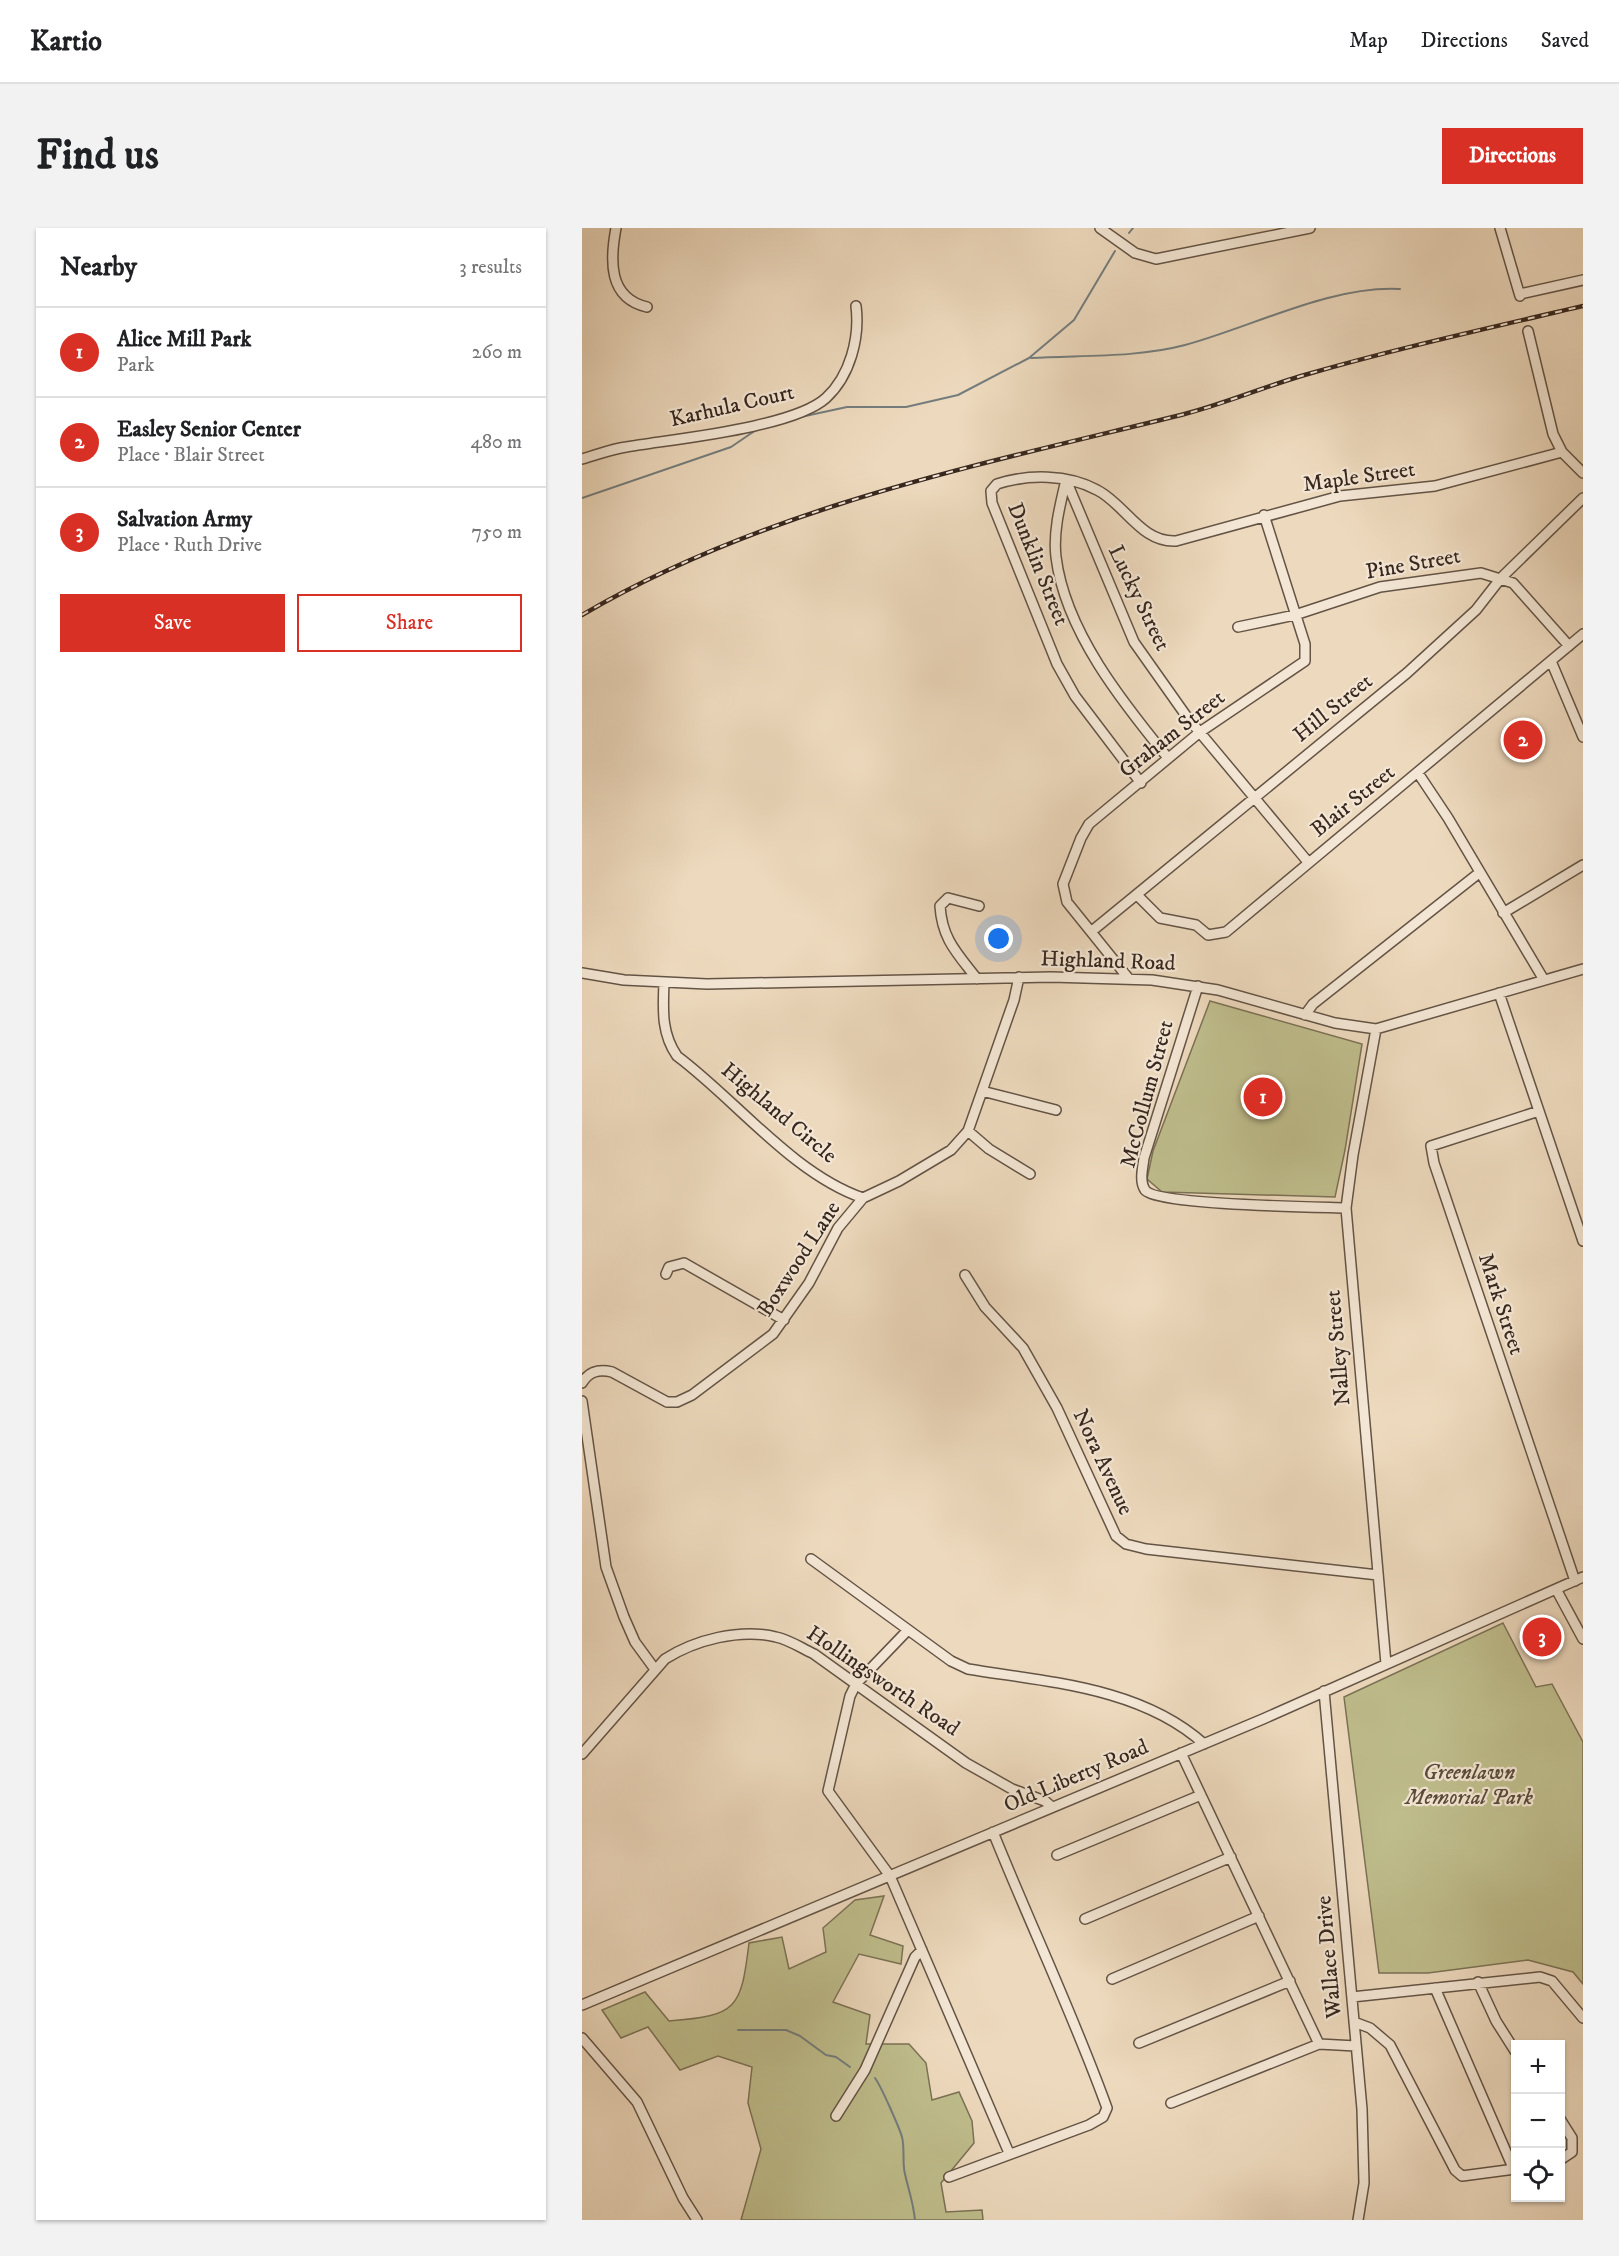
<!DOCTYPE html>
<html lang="en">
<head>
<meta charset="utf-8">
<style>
  body { margin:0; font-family:"IM FELL DW Pica",serif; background:#f2f2f2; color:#202124 }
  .controls { position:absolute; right:18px; bottom:18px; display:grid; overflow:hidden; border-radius:0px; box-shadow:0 2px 4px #0004 }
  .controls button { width:54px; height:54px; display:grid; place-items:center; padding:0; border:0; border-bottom:2px solid #e0e0e0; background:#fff; color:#202124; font:30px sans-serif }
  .you { position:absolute; left:417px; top:711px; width:21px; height:21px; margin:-15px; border:4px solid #fff; border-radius:50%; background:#1a73e8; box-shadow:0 0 0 9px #1a73e833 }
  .badge { display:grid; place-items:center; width:39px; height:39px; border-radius:50%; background:#d93025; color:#fff; font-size:20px; font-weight:700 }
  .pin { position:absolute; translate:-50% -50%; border:3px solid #fff; box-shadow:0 2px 6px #0006 }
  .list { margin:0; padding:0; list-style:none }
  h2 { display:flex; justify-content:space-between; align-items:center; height:78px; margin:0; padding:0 24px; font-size:26px }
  h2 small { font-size:20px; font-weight:400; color:#757577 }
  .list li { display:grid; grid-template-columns:39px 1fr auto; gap:18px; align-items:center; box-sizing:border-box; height:90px; padding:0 24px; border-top:2px solid #e0e0e0 }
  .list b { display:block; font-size:22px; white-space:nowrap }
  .list p { margin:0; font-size:20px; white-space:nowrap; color:#757577 }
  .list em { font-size:20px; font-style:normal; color:#757577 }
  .actions { display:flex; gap:12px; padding:18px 24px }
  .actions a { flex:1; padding:14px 0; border:2px solid #d93025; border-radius:0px; text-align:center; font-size:21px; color:#d93025 }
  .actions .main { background:#d93025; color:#fff }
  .icon { flex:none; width:33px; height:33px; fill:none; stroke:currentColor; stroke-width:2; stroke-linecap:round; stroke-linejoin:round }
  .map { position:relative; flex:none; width:1001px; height:1992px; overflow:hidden; border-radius:0px }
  header { display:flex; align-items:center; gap:36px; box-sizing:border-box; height:84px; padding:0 30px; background:#fff; border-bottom:2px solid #e0e0e0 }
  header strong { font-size:28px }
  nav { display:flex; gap:33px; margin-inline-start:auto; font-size:21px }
  .intro { display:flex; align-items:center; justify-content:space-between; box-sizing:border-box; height:144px; padding:0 36px }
  h1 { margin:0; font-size:42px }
  .button { padding:15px 27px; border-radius:0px; background:#d93025; color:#fff; font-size:21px; font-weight:700 }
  main { display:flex; gap:36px; padding:0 36px }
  aside { flex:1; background:#fff; border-radius:0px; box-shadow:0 2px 4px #0004 }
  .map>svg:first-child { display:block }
</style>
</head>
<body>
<header>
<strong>Kartio</strong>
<nav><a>Map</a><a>Directions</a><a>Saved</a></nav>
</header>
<div class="intro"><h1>Find us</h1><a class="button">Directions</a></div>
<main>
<aside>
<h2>Nearby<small>3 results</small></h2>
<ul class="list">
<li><span class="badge">1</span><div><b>Alice Mill Park</b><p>Park</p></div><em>260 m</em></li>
<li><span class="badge">2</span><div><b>Easley Senior Center</b><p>Place · Blair Street</p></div><em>480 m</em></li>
<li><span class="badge">3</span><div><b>Salvation Army</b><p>Place · Ruth Drive</p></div><em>750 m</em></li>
</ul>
<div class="actions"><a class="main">Save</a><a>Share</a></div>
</aside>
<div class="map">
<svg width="1001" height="1992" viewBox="0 0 1001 1992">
  <rect width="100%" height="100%" fill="#edd9bd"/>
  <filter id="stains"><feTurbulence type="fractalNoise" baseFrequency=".00333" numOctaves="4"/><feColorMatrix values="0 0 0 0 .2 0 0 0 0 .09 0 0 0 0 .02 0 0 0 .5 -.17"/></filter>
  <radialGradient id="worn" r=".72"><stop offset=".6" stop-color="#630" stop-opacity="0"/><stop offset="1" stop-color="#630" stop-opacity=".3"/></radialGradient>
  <path fill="#bfbd8c" stroke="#7b7256" stroke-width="1.5" d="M628 773 780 816 763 922 753 969 580 964 565 951 571 923Z
    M921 1395 954 1459 970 1456 1001 1514V1756L991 1744 946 1732 846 1745H797L762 1469Z
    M302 1668 288 1707 321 1718 319 1736 277 1726 251 1774 288 1787 284 1816H327L344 1835 350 1872 377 1864 390 1893 392 1915 359 1955 364 1984 400 1982 401 1992H159L179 1921 166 1875 170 1839 136 1828 98 1842 66 1799 39 1810 20 1782 63 1764 87 1793C156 1788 159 1780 167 1715L200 1709 207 1741 244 1724 241 1700 273 1672Z"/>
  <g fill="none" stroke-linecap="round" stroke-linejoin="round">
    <path stroke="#747d7d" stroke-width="2" d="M547 5 551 0
      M449 130C499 127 554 130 603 117 670 99 749 57 818 61
      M214 190 265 179H324L376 167 447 130 492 92 533 23
      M0 270 149 219 174 202
      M156 1802H204L218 1808 244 1827 254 1829 268 1839
      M293 1850C299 1858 317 1899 320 1909 323 1921 320 1935 323 1946 327 1964 331 1973 333 1992"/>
    <defs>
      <path id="street" d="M34 0C28 32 26 70 65 79
        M518 0 553 25 574 31 728 0
        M918 0 938 68
        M938 66 1001 52
        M946 103 971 206 980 224 1001 245
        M0 231C15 227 29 221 44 219 90 211 211 200 244 170 268 148 278 110 274 78
        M484 252 552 414 605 489 726 634
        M484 252C478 277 471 304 474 329 483 403 541 475 586 530
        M656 399 713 387 798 359 899 345 931 355 987 418
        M969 433 1001 509
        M836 545 866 590 962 752
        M559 555 493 468 475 436 410 275 409 263 415 256C446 246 486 246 515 262 543 276 559 315 594 313L758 268 853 258 980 224
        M556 668 578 690 614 697 626 707 644 704 1001 406
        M921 685 1001 637
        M510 703 825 445 894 382 919 350 1001 270
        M0 745 42 752 125 756 469 749 570 752 636 762 753 795 794 801 1001 741
        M395 751C375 725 360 711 358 678L366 670 397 678
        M547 751 485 674 481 656 499 610 507 596 618 504 723 433V416L682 287
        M82 754C81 781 79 805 95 828 154 872 211 946 281 970L317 953 369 922 386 903 432 772 437 749
        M616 758 562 930C561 939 557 953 563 962 574 977 737 979 764 980
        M917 765 1001 1013
        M723 787 731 776 897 645
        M794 801 771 927 764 980 804 1436
        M400 863 474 882
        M957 883 849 918 852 935 993 1353
        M386 903 407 921 448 946
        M84 1046 87 1039 102 1035 202 1092
        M383 1047 403 1079 441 1120 475 1180 534 1308 544 1316 564 1321 796 1347
        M0 1155C7 1143 17 1141 30 1144L85 1174H95L110 1167 191 1106 227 1055 256 1000 281 970
        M0 1173 24 1339 42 1389 53 1414 72 1440
        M229 1331 369 1433 386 1441C465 1454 559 1459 622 1516
        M974 1361 1001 1411
        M325 1403 274 1456 268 1468 246 1563 308 1648 427 1925
        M742 1463 780 1881 782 1955 776 1992
        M599 1525 737 1816
        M0 1526 83 1431C113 1412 158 1400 194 1409 208 1412 219 1420 232 1426L384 1535 430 1561 463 1573 470 1579
        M475 1627 619 1567
        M503 1691 649 1629
        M530 1751 677 1688
        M896 1754 914 1793 933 1823
        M853 1760 932 1942
        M770 1769 958 1749 970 1753 1001 1790
        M0 1777 681 1491 1001 1349
        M772 1794 788 1800 808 1817 873 1942 880 1948 933 1941
        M0 1810 55 1874 101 1970 115 1992
        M557 1815 708 1753
        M589 1875 737 1816 774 1818
        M254 1888 283 1842 333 1729 340 1722
        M978 1891 990 1910V1924L978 1932
        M367 1949 507 1897 521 1889 525 1880C491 1786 448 1696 411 1604"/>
    </defs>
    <use href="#street" stroke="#645446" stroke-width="12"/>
    <use href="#street" stroke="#f3e6d4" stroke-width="9"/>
    <defs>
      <path id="rail" d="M0 387C182 280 396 237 599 187 639 177 679 160 719 148 812 121 907 100 1001 78"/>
    </defs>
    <use href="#rail" stroke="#37271f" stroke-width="4.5"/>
    <use href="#rail" stroke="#f3e6d4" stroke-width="2" stroke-dasharray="7" stroke-linecap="butt"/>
  </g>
  <g text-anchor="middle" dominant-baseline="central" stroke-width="4.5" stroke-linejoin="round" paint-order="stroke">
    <g font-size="22" fill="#37271f" stroke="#f3e6d4">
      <text transform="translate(150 178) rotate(-13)">Karhula Court</text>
      <text transform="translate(777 249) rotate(-8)">Maple Street</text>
      <text transform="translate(456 336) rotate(68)">Dunklin Street</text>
      <text transform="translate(831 336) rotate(-10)">Pine Street</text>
      <text transform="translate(557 370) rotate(64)">Lucky Street</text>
      <text transform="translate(751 480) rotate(-39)">Hill Street</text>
      <text transform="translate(590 506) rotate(-38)">Graham Street</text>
      <text transform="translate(771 573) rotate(-39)">Blair Street</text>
      <text transform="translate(526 733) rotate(2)">Highland Road</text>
      <text transform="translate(565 866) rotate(-75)">McCollum Street</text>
      <text transform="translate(197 885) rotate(40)">Highland Circle</text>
      <text transform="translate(217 1031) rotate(-57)">Boxwood Lane</text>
      <text transform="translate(919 1076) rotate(72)">Mark Street</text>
      <text transform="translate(756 1120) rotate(-95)">Nalley Street</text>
      <text transform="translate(521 1234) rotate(65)">Nora Avenue</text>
      <text transform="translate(301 1453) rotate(34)">Hollingsworth Road</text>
      <text transform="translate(494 1548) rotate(-23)">Old Liberty Road</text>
      <text transform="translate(747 1729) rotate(-95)">Wallace Drive</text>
    </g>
    <g font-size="22" font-style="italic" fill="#594c3a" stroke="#f3e6d4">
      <text x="887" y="1544">Greenlawn<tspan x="887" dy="25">Memorial Park</tspan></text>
    </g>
  </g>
  <rect width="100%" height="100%" filter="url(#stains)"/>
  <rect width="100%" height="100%" fill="url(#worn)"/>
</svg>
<div class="controls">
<button>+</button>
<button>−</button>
<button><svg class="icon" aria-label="locate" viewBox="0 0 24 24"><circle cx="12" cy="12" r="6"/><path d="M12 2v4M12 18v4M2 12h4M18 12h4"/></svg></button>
</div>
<div class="you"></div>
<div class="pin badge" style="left:681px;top:869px">1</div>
<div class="pin badge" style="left:941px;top:512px">2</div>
<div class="pin badge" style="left:960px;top:1409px">3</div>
</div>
</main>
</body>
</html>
